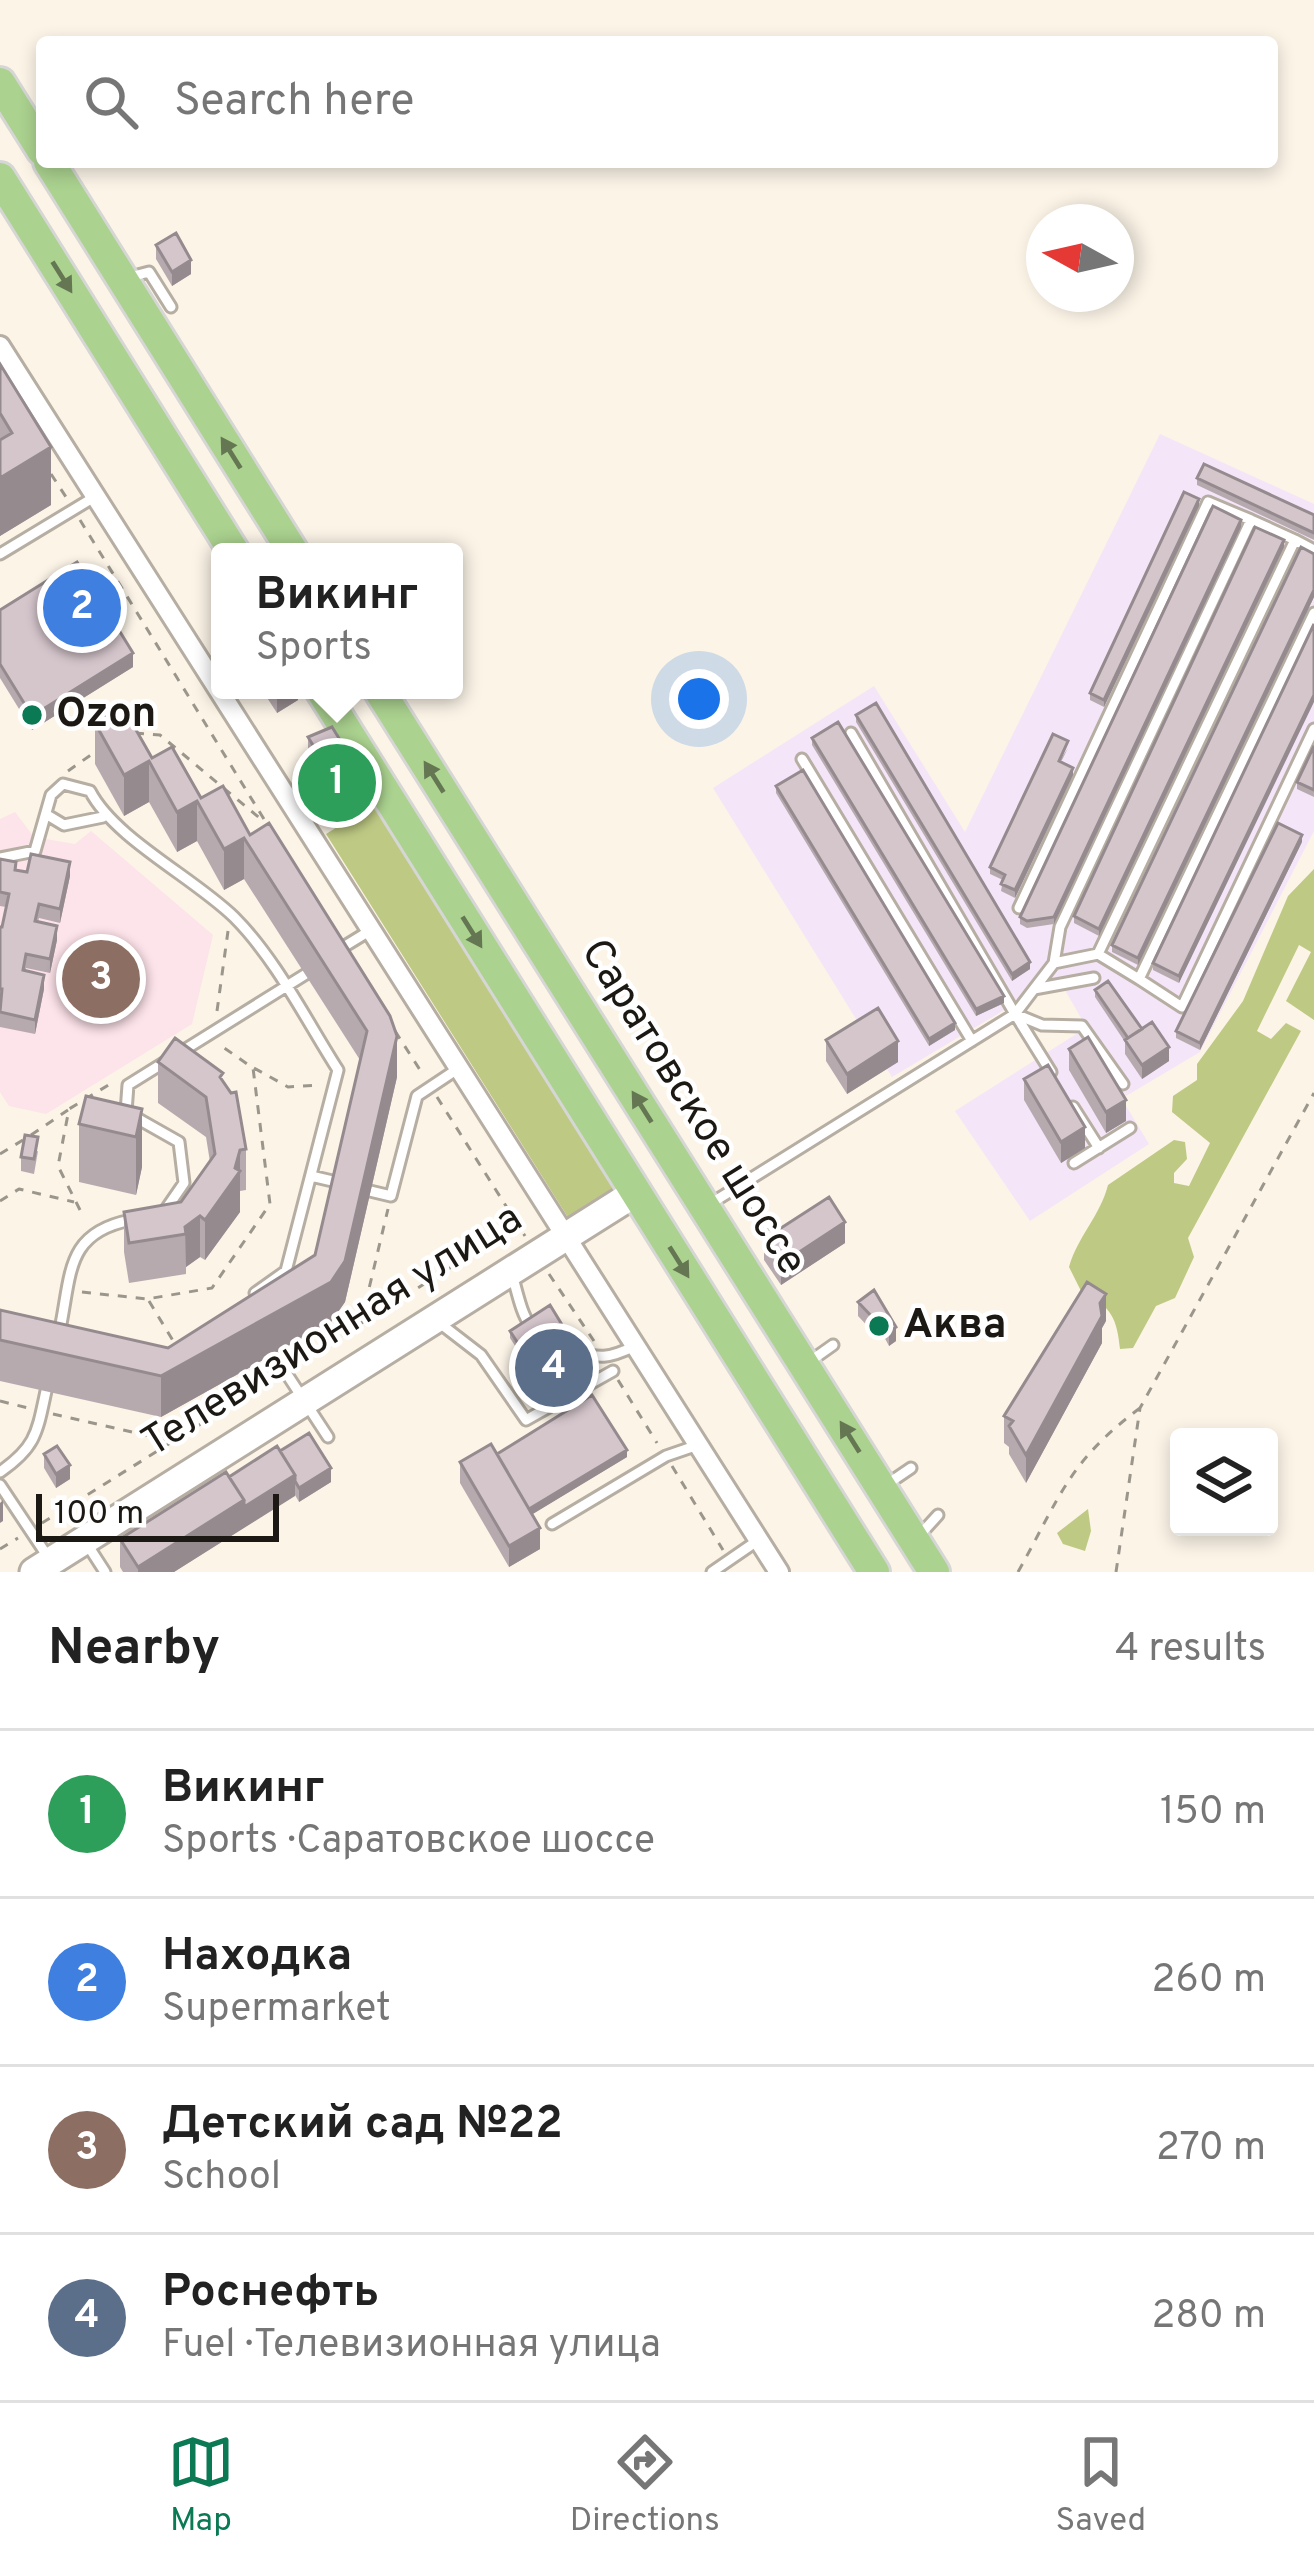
<!DOCTYPE html>
<html lang="en">
<head>
<meta charset="utf-8">
<style>
  body { margin:0; font-family:Overpass,sans-serif; background:#f6f6f6; color:#222 }
  .controls { position:absolute; right:36px; bottom:36px; display:grid; overflow:hidden; border-radius:12px; box-shadow:0 6px 18px #0003 }
  .controls button { width:108px; height:108px; display:grid; place-items:center; padding:0; border:0; border-bottom:3px solid #e0e0e0; background:#fff; color:#222; font:60px sans-serif }
  .compass { position:absolute; left:1026px; top:204px; width:108px; height:108px; border-radius:50%; background:#fff; box-shadow:0 6px 18px #0003; rotate:278deg }
  .scale { position:absolute; left:36px; bottom:30px; width:243px; box-sizing:border-box; padding-left:12px; border:6px solid #1c1914; border-top:0; font-size:33px; line-height:42px; white-space:nowrap; color:#1c1914; -webkit-text-stroke:9px #fff; paint-order:stroke }
  .you { position:absolute; left:699px; top:699px; width:42px; height:42px; margin:-30px; border:9px solid #fff; border-radius:50%; background:#1a73e8; box-shadow:0 0 0 18px #1a73e833 }
  .badge { display:grid; place-items:center; width:78px; height:78px; border-radius:50%; background:#0a7954; color:#fff; font-size:39px; font-weight:700 }
  .pin { position:absolute; translate:-50% -50%; border:6px solid #fff; box-shadow:0 3px 12px #0006 }
  .popup { position:absolute; left:211px; top:543px; width:252px; height:156px; box-sizing:border-box; display:grid; place-content:center; border-radius:12px; background:#fff; filter:drop-shadow(0 3px 9px #0005); font-size:39px; white-space:nowrap; color:#767676 }
  .popup b { font-size:45px; color:#222 }
  .popup::after { content:''; position:absolute; left:50%; top:100%; margin-left:-24px; border:24px solid transparent; border-top-color:#fff }
  .list { margin:0; padding:0; list-style:none }
  h2 { display:flex; justify-content:space-between; align-items:center; height:156px; margin:0; padding:0 48px; font-size:51px }
  h2 small { font-size:39px; font-weight:400; color:#767676 }
  .list li { display:grid; grid-template-columns:78px 1fr auto; gap:36px; align-items:center; box-sizing:border-box; height:168px; padding:0 48px; border-top:3px solid #e0e0e0 }
  .list b { display:block; font-size:45px; white-space:nowrap }
  .list p { margin:0; font-size:39px; white-space:nowrap; color:#767676 }
  .list em { font-size:39px; font-style:normal; color:#767676 }
  .icon { flex:none; width:66px; height:66px; fill:none; stroke:currentColor; stroke-width:2; stroke-linecap:round; stroke-linejoin:round }
  .map { position:relative; flex:none; width:1314px; height:1572px; overflow:hidden }
  .search { position:absolute; background:#fff; box-shadow:0 6px 18px #0003; left:36px; right:36px; top:36px; height:132px; display:flex; align-items:center; gap:30px; box-sizing:border-box; padding:0 42px; border-radius:12px; color:#767676; font-size:45px }
  .sheet { height:828px; background:#fff }
  nav { display:flex; justify-content:space-around; align-items:center; box-sizing:border-box; height:168px; border-top:3px solid #e0e0e0; background:#fff; font-size:33px; color:#767676 }
  nav a { display:grid; justify-items:center; gap:6px }
  nav .on { color:#0a7954 }
  .map>svg:first-child { display:block }
</style>
</head>
<body>
<div class="map">
<svg width="1314" height="1572" viewBox="0 0 1314 1572">
  <rect width="100%" height="100%" fill="#fcf4e7"/>
  <path fill="#f5e5f8" d="M1160 434 1314 504V831L1200 1052 1126 1096 1058 978 892 1077 713 788 874 686 965 832Z
    M1081 1031 1149 1144 1030 1221 955 1111Z"/>
  <path fill="#fde3ea" d="M15 812 34 837 75 844 91 831 213 935 192 1024 46 1114 9 1106 0 1092V819Z"/>
  <path fill="#beca84" d="M374 804 617 1188 569 1219 326 834Z
    M1314 869V1020L1286 1001 1311 952 1299 945 1257 1031 1271 1039 1286 1023 1301 1031 1188 1238 1194 1257 1175 1298 1156 1306 1133 1348 1120 1349C1117 1320 1112 1305 1083 1295L1069 1267C1078 1236 1100 1216 1108 1185L1174 1140 1185 1142 1187 1159 1174 1173V1183L1189 1186 1210 1143 1172 1112 1173 1096 1197 1080V1064L1243 1001 1288 896Z
    M1088 1509 1091 1531 1085 1551 1063 1544 1057 1533Z"/>
  <g fill="none" stroke-linecap="round" stroke-linejoin="round">
    <defs>
      <path id="lane" d="M130 277 149 272 171 307
        M1295 540 1314 550
        M0 554 96 496
        M851 733 1015 1014 1042 1025 1082 1026 1123 1084
        M802 759 972 1041
        M49 816 64 825 103 817
        M0 858 35 851 51 795 63 784 90 791C115 839 193 877 234 917 276 959 306 1020 338 1070L286 1271 255 1293
        M1019 908 1208 502 1251 520
        M340 949 371 930
        M1098 954 1139 979 1314 613
        M1139 979 1182 1007 1314 729
        M1034 989 1054 963 1060 927 1251 520 1295 540 1098 954 1054 963
        M1015 1014 1034 989 1094 978
        M1073 1107 1099 1148
        M1074 1163 1130 1128
        M311 1176 341 1183
        M743 1183 766 1224
        M370 1191 391 1196 417 1096 459 1068
        M710 1204 1015 1014 1051 1072
        M164 1212 184 1183 179 1142 126 1112 128 1085 306 974
        M512 1274C525 1322 525 1334 572 1350 600 1359 608 1359 635 1346
        M437 1321 481 1355 526 1420 613 1371
        M59 1334C72 1275 64 1233 131 1220
        M275 1356 328 1437
        M809 1362 833 1345
        M0 1472C36 1447 37 1433 46 1391
        M0 1485 48 1557
        M886 1485 911 1468
        M552 1524 666 1456 698 1445
        M918 1537 938 1515
        M85 1541 105 1572
        M712 1572 757 1541"/>
      <path id="street" d="M0 346 779 1572"/>
      <path id="secondary" d="M34 1572 635 1193"/>
      <path id="primary" d="M0 83 42 150
        M49 162 293 552
        M0 178 234 552
        M321 690 874 1572
        M379 690 934 1572"/>
    </defs>
    <use href="#lane" stroke="#b6aea2" stroke-width="15"/>
    <use href="#street" stroke="#b6aea2" stroke-width="24"/>
    <use href="#secondary" stroke="#b6aea2" stroke-width="33"/>
    <use href="#primary" stroke="#d6d6d5" stroke-width="36"/>
    <path stroke="#9b968c" stroke-width="3" stroke-dasharray="9 9" stroke-linecap="butt" d="M51 474 66 497
      M80 520 267 824
      M135 733 160 735 262 820
      M68 771 95 752
      M217 1011 228 931
      M395 1031 422 1073
      M254 1068 288 1087 318 1085
      M437 1097 525 1236
      M31 1135 68 1110
      M0 1154 23 1140
      M0 1201 19 1189 74 1202
      M80 1210 58 1166 69 1109 115 1081
      M549 1274 594 1341
      M82 1292 147 1299 212 1288 270 1204 253 1068 220 1045
      M149 1301 175 1344
      M361 1322 388 1209
      M296 1364 517 1226
      M618 1380 657 1443
      M0 1401 32 1409
      M53 1414 172 1441
      M672 1466 723 1550
      M42 1523 273 1379
      M0 1549 18 1538
      M1018 1572C1060 1497 1068 1462 1140 1408
      M1116 1572 1140 1408 1314 1093"/>
    <use href="#lane" stroke="#fff" stroke-width="9"/>
    <use href="#street" stroke="#fff" stroke-width="18"/>
    <use href="#secondary" stroke="#fff" stroke-width="27"/>
    <use href="#primary" stroke="#abd28f" stroke-width="30"/>
  </g>
  <path fill="#b7aaaf" d="M156 245 191 274 172 286 156 259Z
    M0 364 51 505 0 536Z
    M1197 478 1314 515V540L1197 485Z
    M1199 506 1104 707 1090 700V693Z
    M1241 527 1054 924 1027 928 1020 924V917Z
    M1284 547 1099 936 1074 923V916Z
    M1314 554V597L1138 965 1112 952V945Z
    M0 610 133 667 32 730 0 678Z
    M1314 624 1179 983 1153 970V963Z
    M262 690H298V700L277 713Z
    M856 715 1030 969 1012 981 856 722Z
    M95 723 152 758 250 835 397 1077 345 1302 331 1322 161 1417 0 1381V1310L168 1348 315 1255 360 1060 244 879 224 890 197 841 177 852 149 802 124 816 95 764Z
    M308 737 358 790 336 804 308 758Z
    M812 738 1004 1003 976 1016 812 745Z
    M1314 746V797L1297 789V782Z
    M1068 748 1061 762 1073 775 1015 898 1001 891 1003 880 990 874V867Z
    M776 786 955 1030 929 1046 776 793Z
    M1302 842 1200 1050 1176 1038V1031Z
    M0 859 16 870 70 876 60 923 39 918 38 922 57 940 50 973 26 968V971L44 989 35 1034 0 1027V927H2L6 907 0 906Z
    M1095 990 1142 1029 1169 1061 1142 1079 1125 1054V1042L1095 997Z
    M826 1040 898 1062 847 1094 826 1061Z
    M1069 1049 1126 1121 1106 1133 1069 1070Z
    M158 1062 223 1081 246 1149V1190L240 1191V1212L205 1260 200 1257 186 1267V1274L129 1283 124 1252V1212L181 1202 210 1162 206 1137 158 1103Z
    M1024 1079 1085 1148 1061 1163 1024 1100Z
    M142 1109V1167L136 1195 79 1182V1124Z
    M38 1151 34 1174 21 1171V1157Z
    M764 1239 845 1243 781 1285 764 1260Z
    M874 1290 896 1341 889 1346 882 1333 877 1336 858 1316V1302Z
    M1106 1321 1102 1328V1343L1026 1483 1009 1454V1447L1004 1443V1416Z
    M561 1330 521 1355 510 1338V1331Z
    M545 1355 578 1373 557 1387 545 1369Z
    M280 1451 331 1482 299 1502 295 1495 174 1572H123L120 1567V1539L229 1477Z
    M44 1454 70 1479 56 1488 44 1468Z
    M497 1454 627 1457 532 1514 540 1549 509 1567 460 1483V1462Z"/>
  <path fill="#958b8f" d="M191 260V274L172 286V272Z
    M51 447V505L0 536V478Z
    M1199 499V506L1104 707V700Z
    M1241 520V527L1054 924V917Z
    M1284 540V547L1099 936V929Z
    M1314 590V597L1138 965V958Z
    M133 653V667L32 730V716Z
    M281 690H298V700L277 713V692Z
    M1314 695V702L1179 983V976Z
    M149 761V802L124 816V775Z
    M1073 768V775L1015 898V890Z
    M358 769V790L336 804V783Z
    M197 801V841L177 852V812Z
    M1302 835V842L1200 1050V1043Z
    M244 838V879L224 890V849Z
    M70 862V876L60 923V909Z
    M57 926V940L50 973V959Z
    M1030 962V969L1012 981V974Z
    M44 975V989L35 1034V1020Z
    M1004 996V1003L976 1016V1009Z
    M955 1023V1030L929 1046V1039Z
    M397 1036V1077L345 1302 331 1322 161 1417V1376L331 1282Z
    M898 1041V1062L847 1094V1074Z
    M1169 1047V1061L1142 1079V1065Z
    M1126 1100V1121L1106 1133V1112Z
    M142 1109V1167L136 1195V1137Z
    M1085 1127V1148L1061 1163V1142Z
    M240 1150V1212L205 1260V1220L235 1168Z
    M200 1216V1257L186 1267 185 1227Z
    M845 1222V1243L781 1285V1264Z
    M1106 1294V1321L1102 1328V1343L1026 1483V1455L1100 1303Z
    M882 1319V1333L877 1336V1322Z
    M561 1323V1330L521 1355V1348Z
    M896 1327V1341L889 1346V1332Z
    M578 1359V1373L557 1387V1372Z
    M627 1450V1457L523 1520V1513Z
    M70 1465V1479L56 1488V1474Z
    M331 1468V1482L299 1502V1488Z
    M295 1475V1496L244 1528V1507Z
    M3 1500V1521L0 1523V1503Z
    M244 1500V1528L174 1572H138V1567Z
    M540 1528V1549L509 1567V1546Z"/>
  <path fill="#d5c6cc" stroke="#958b8f" stroke-width="3" d="M176 233 191 260 172 272 156 245Z
    M0 364 51 447 0 478V440L12 433 0 413Z
    M1204 464 1314 515V533L1197 478Z
    M1184 492 1199 499 1104 700 1090 693Z
    M1213 506 1241 520 1054 917 1027 921 1020 917Z
    M1255 527 1284 540 1099 929 1074 916Z
    M1301 547 1314 554V590L1138 958 1112 945Z
    M77 562 133 653 32 716 0 664V610Z
    M1314 624V695L1179 976 1153 963Z
    M876 703 1030 962 1012 974 856 715Z
    M123 707 152 758 172 747 201 798 223 786 250 835 269 823 390 1016 397 1036 345 1261 331 1282 161 1376 0 1340V1310L168 1348 315 1255 367 1031 244 838 224 849 197 801 177 812 149 761 124 775 95 723Z
    M838 722 1004 996 976 1009 812 738Z
    M332 727 358 769 336 783 308 737Z
    M1053 734 1068 741 1059 761 1073 768 1015 890 1001 884 1005 875 990 867Z
    M1314 746V790L1297 782Z
    M803 770 955 1023 929 1039 776 786Z
    M1278 823 1302 835 1200 1043 1176 1031Z
    M31 854 70 862 60 909 39 904 35 921 57 926 50 959 26 954 23 970 44 975 35 1020 0 1012 2 989H0V927H2L9 894 0 892V859L16 862 15 870 27 872Z
    M1108 981 1142 1029 1128 1038 1095 990Z
    M878 1008 898 1041 847 1074 826 1040Z
    M1152 1022 1169 1047 1142 1065 1125 1040Z
    M1088 1037 1126 1100 1106 1112 1069 1049Z
    M175 1038 223 1073 220 1077 231 1093 236 1092 246 1149 240 1150 235 1168 240 1171 205 1220 200 1216 185 1227 186 1234 129 1243 124 1212 181 1202 215 1154 206 1097 158 1062Z
    M1048 1065 1085 1127 1061 1142 1024 1079Z
    M86 1096 142 1109 136 1137 79 1124Z
    M25 1135 38 1137 34 1159 21 1157Z
    M829 1197 845 1222 781 1264 764 1239Z
    M1087 1282 1106 1294 1100 1303 1102 1316 1026 1455 1009 1426 1013 1421 1004 1416Z
    M874 1290 896 1327 889 1332 882 1319 877 1322 858 1302Z
    M550 1305 561 1323 521 1348 510 1331Z
    M566 1341 578 1359 557 1372 545 1355Z
    M592 1395 627 1450 529 1509 497 1454Z
    M309 1433 331 1468 299 1488 295 1481V1475L280 1451Z
    M491 1444 540 1528 509 1546 460 1462Z
    M57 1446 70 1465 56 1474 44 1454Z
    M277 1446 295 1475 244 1507V1500L229 1477Z
    M226 1472 244 1500 138 1567 120 1539Z"/>
  <defs><path id="oneway-solid" d="M-6-.8H1V-3.2L6.5 0L1 3.2V.8H-6Z" transform="scale(3)"/></defs>
  <g fill="#647652">
    <use href="#oneway-solid" transform="translate(62 277) rotate(58)"/>
    <use href="#oneway-solid" transform="translate(231 453) rotate(-122)"/>
    <use href="#oneway-solid" transform="translate(434 777) rotate(-122)"/>
    <use href="#oneway-solid" transform="translate(472 932) rotate(58)"/>
    <use href="#oneway-solid" transform="translate(642 1107) rotate(-122)"/>
    <use href="#oneway-solid" transform="translate(679 1262) rotate(58)"/>
    <use href="#oneway-solid" transform="translate(850 1437) rotate(-122)"/>
  </g>
  <g fill="#0a7954" stroke="#fff" stroke-width="4.5">
    <circle cx="32" cy="715" r="12"/>
    <circle cx="879" cy="1326" r="12"/>
  </g>
  <g text-anchor="middle" dominant-baseline="central" stroke-width="9" stroke-linejoin="round" paint-order="stroke">
    <g font-size="42" font-weight="bold" fill="#1c1914" stroke="#fff" text-anchor="start">
      <text x="56" y="715">Ozon</text>
      <text x="903" y="1326">Аква</text>
    </g>
    <g font-size="42" fill="#1c1914" stroke="#fff">
      <text transform="translate(692 1108) rotate(58)">Саратовское шоссе</text>
      <text transform="translate(333 1332) rotate(-32)">Телевизионная улица</text>
    </g>
  </g>
</svg>
<div class="controls">
<button><svg class="icon" aria-label="layers" viewBox="0 0 24 24"><path d="M12 4l9 5-9 5-9-5zM3 14l9 5 9-5"/></svg></button>
</div>
<svg class="compass" viewBox="-18 -18 36 36"><path d="M0-13l5 13h-10z" fill="#e53935"/><path d="M0 13l5-13h-10z" fill="#767676"/></svg>
<div class="scale">100 m</div>
<div class="you"></div>
<div class="pin badge" style="left:337px;top:783px;background:#2e9e5b">1</div>
<div class="popup"><b>Викинг</b>Sports</div>
<div class="pin badge" style="left:82px;top:608px;background:#3f7fe0">2</div>
<div class="pin badge" style="left:101px;top:979px;background:#8d6e63">3</div>
<div class="pin badge" style="left:554px;top:1368px;background:#5c6f8a">4</div>
<div class="search"><svg class="icon" aria-label="search" viewBox="0 0 24 24"><circle cx="10" cy="10" r="6"/><path d="M15 15l6 6"/></svg>Search here</div>
</div>
<section class="sheet">
<h2>Nearby<small>4 results</small></h2>
<ul class="list">
<li><span class="badge" style="background:#2e9e5b">1</span><div><b>Викинг</b><p>Sports · Саратовское шоссе</p></div><em>150 m</em></li>
<li><span class="badge" style="background:#3f7fe0">2</span><div><b>Находка</b><p>Supermarket</p></div><em>260 m</em></li>
<li><span class="badge" style="background:#8d6e63">3</span><div><b>Детский сад №22</b><p>School</p></div><em>270 m</em></li>
<li><span class="badge" style="background:#5c6f8a">4</span><div><b>Роснефть</b><p>Fuel · Телевизионная улица</p></div><em>280 m</em></li>
</ul>
</section>
<nav>
<a class="on"><svg class="icon" aria-label="map" viewBox="0 0 24 24"><path d="M3 6l6-2 6 2 6-2v14l-6 2-6-2-6 2zM9 4v14M15 6v14"/></svg>Map</a>
<a><svg class="icon" aria-label="directions" viewBox="0 0 24 24"><path d="M12 3l9 9-9 9-9-9zM9 14v-3h6M13 9l2 2-2 2"/></svg>Directions</a>
<a><svg class="icon" aria-label="saved" viewBox="0 0 24 24"><path d="M7 4h10v16l-5-4-5 4z"/></svg>Saved</a>
</nav>
</body>
</html>
